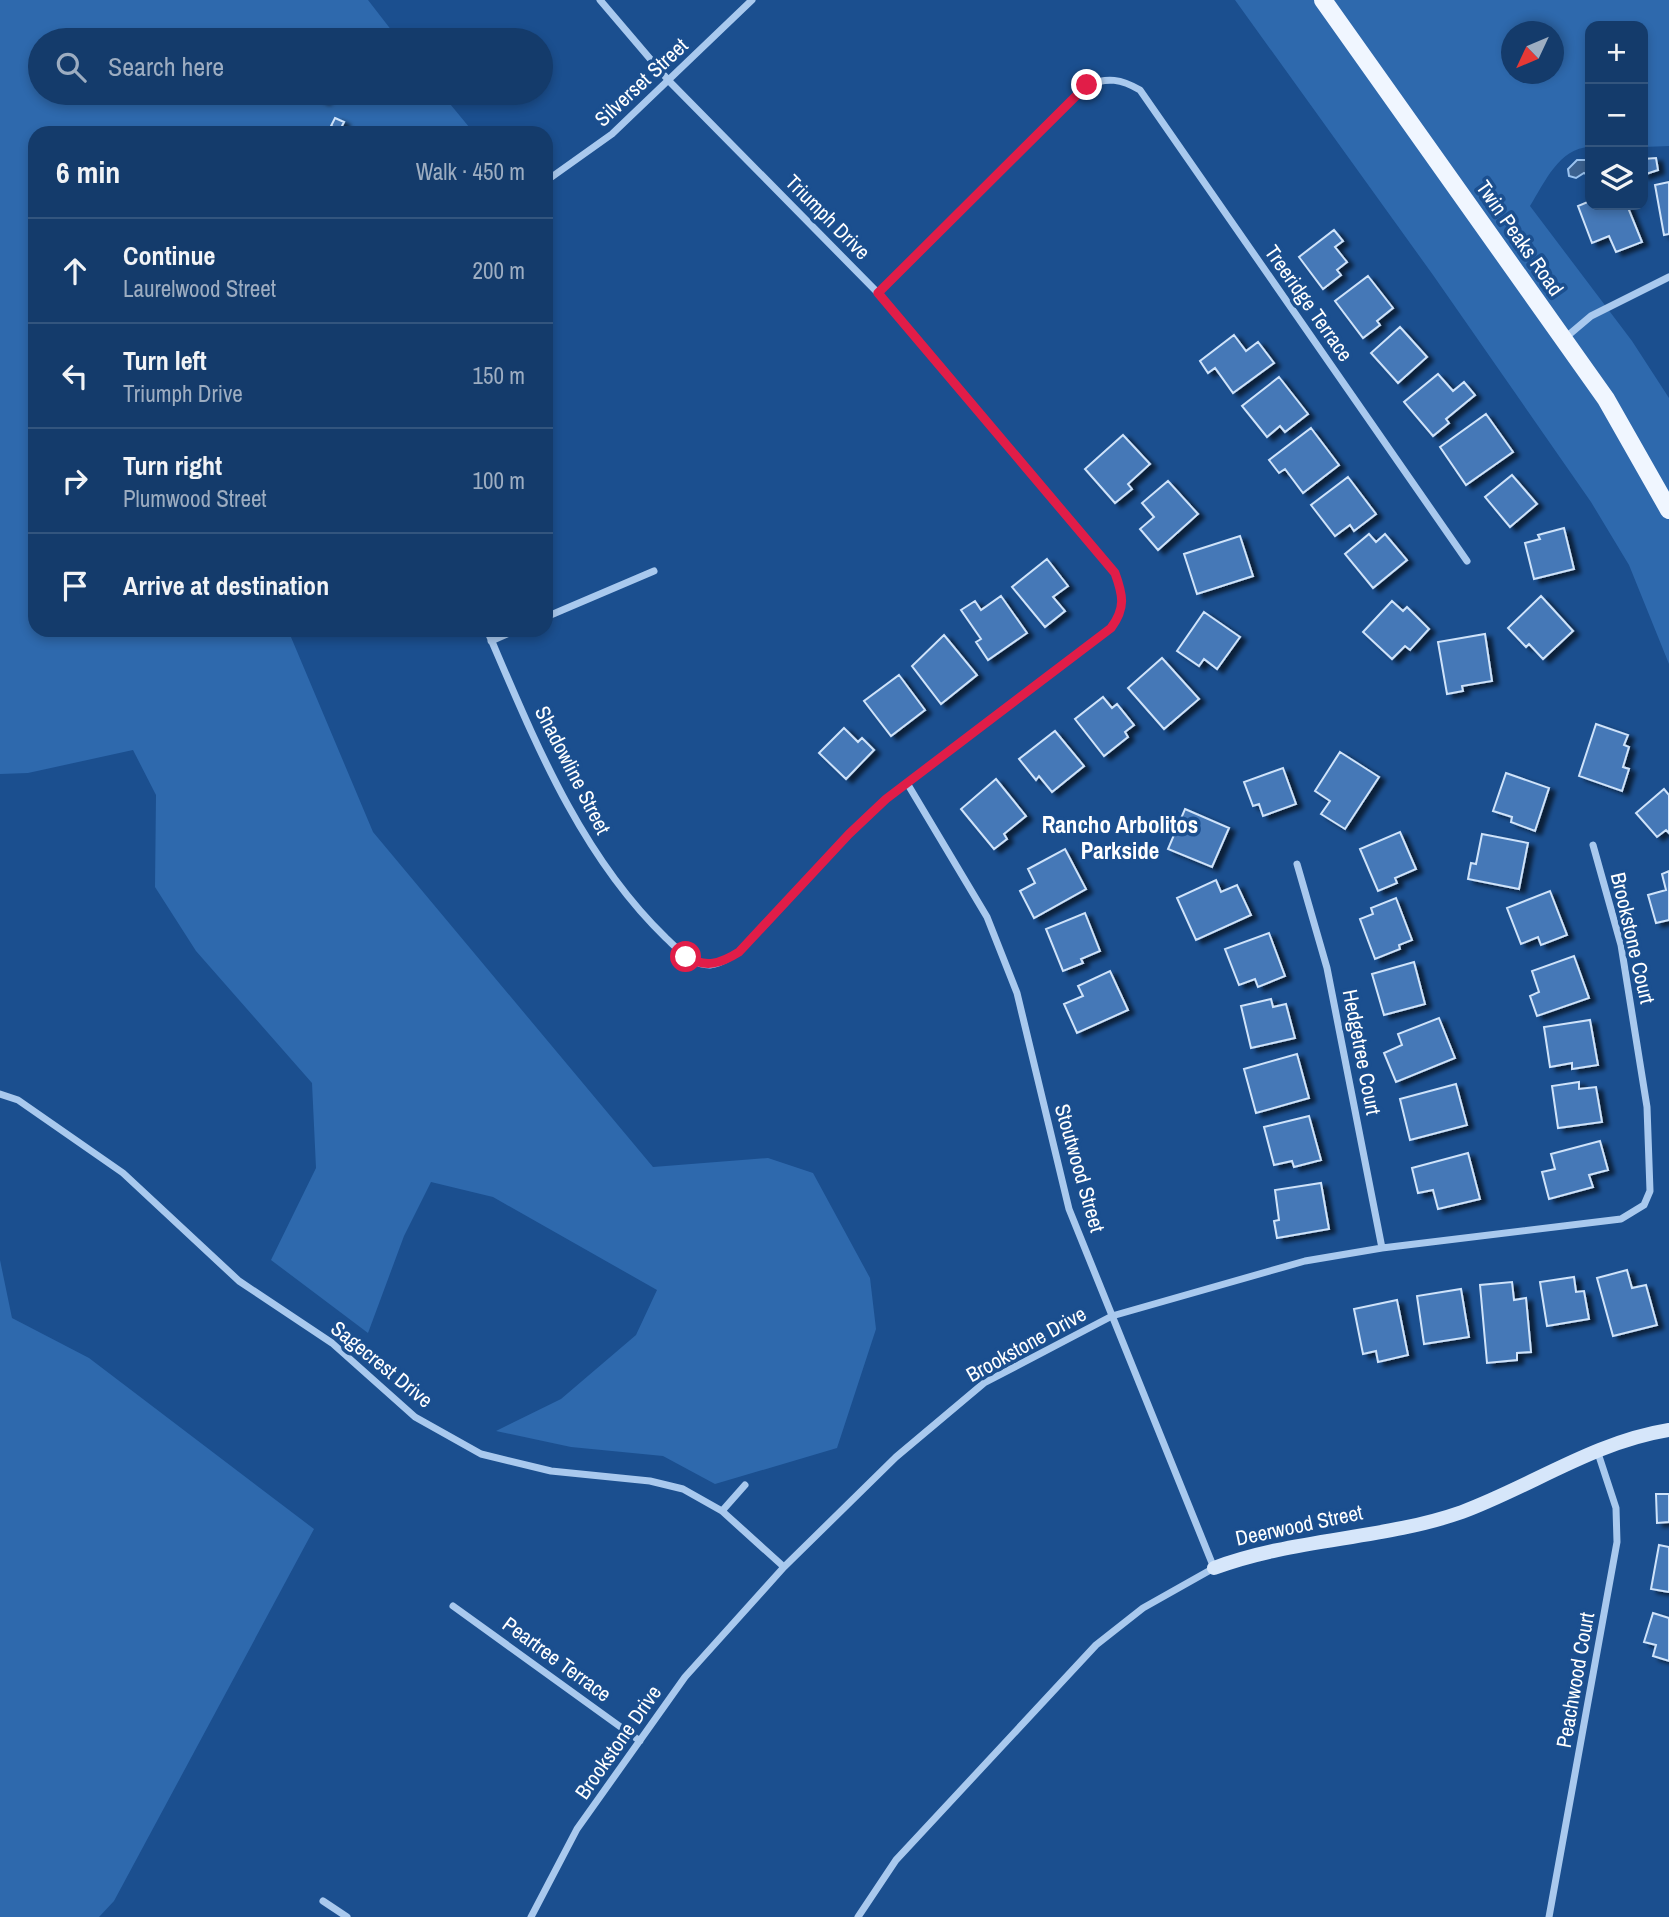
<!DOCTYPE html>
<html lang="en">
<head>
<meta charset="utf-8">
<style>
  body { margin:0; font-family:"Archivo Narrow",sans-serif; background:#1d4271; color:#f1f3f6 }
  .controls { position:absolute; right:21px; top:21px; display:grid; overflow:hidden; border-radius:14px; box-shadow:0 4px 10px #0003 }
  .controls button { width:63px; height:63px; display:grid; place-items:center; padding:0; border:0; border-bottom:2px solid #33557e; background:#143b6b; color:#f1f3f6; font:35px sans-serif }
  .compass { position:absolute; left:1501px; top:21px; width:63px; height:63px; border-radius:50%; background:#143b6b; box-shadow:0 4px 10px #0003; rotate:226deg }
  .stop { position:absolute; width:21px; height:21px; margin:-16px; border:5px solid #e11d48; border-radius:50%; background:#fff }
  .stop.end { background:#e11d48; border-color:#fff; box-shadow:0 2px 7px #0008 }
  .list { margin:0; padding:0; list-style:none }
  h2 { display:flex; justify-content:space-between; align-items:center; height:91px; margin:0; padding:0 28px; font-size:30px }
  h2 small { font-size:23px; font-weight:400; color:#9dadc1 }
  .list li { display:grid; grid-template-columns:46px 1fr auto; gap:21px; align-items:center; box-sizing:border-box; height:105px; padding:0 28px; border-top:2px solid #33557e }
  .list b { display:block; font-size:26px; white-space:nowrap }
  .list p { margin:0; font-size:23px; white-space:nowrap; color:#9dadc1 }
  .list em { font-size:23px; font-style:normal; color:#9dadc1 }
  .icon { flex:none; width:38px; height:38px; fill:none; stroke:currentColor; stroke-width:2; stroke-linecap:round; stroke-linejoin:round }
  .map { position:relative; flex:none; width:1669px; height:1917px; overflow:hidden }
  .search { position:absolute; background:#143b6b; box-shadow:0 4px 10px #0003; left:28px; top:28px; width:525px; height:77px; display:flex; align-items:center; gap:18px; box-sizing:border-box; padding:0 24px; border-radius:38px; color:#9dadc1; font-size:26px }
  .panel { position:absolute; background:#143b6b; box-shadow:0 4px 10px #0003; left:28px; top:126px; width:525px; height:511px; border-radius:21px }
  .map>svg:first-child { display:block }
</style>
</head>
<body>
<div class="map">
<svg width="1669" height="1917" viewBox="0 0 1669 1917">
  <defs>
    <filter id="shadow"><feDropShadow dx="6" dy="3.5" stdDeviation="2" flood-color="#0009"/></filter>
  </defs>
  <rect width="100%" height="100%" fill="#1b4f8f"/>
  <path fill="#2e69ad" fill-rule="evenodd" d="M0 0H368L399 40H40V93H441L474 133H35V630H288L373 832 653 1167 768 1158 813 1173 870 1278 876 1329 837 1448 715 1484 663 1456 571 1447 496 1431 561 1399 636 1335 657 1290 493 1197 431 1182 404 1236 368 1333 271 1260 316 1168 312 1083 196 951 155 887 156 795 133 750 28 773 0 774Z
    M1235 0H1669V146L1643 147V26H1590V147C1559 148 1545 182 1530 206L1632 341 1669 398V664L1629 565 1591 502 1433 275ZM1512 32H1554V74H1512Z
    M0 1260 12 1318 89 1358 314 1529 114 1901 99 1917H0Z"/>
  <path fill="#3c6290" stroke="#9cc4f0" stroke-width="2" d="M1577 160H1590V176L1584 173 1576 178 1569 176 1568 169Z"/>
  <path fill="#4478b7" stroke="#cfe3fa" stroke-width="2" filter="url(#shadow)" d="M310 93H326L328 94 324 101Z
    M335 118 344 122 340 130 331 126Z
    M1656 158 1658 170 1643 175V159Z
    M1669 182V234L1664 235 1655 185Z
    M1590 201V205H1627L1642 242 1616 252 1609 236 1592 243 1578 206Z
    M1334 230 1343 241 1335 247 1347 262 1337 270 1341 275 1323 289 1299 257Z
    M1368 276 1393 308 1377 321 1380 325 1363 338 1335 301Z
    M1400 327 1427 357 1398 383 1371 353Z
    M1234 335 1246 351 1258 342 1274 363 1233 393 1215 368 1208 373 1200 361Z
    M1438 374 1453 391 1464 382 1475 395 1446 419 1449 423 1433 436 1404 402Z
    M1279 377 1308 414 1285 432 1280 426 1267 437 1242 406Z
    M1486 414 1513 452 1466 485 1440 447Z
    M1311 428 1339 465 1303 493 1285 469 1279 473 1269 460Z
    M1123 435 1150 464 1128 484 1132 489 1115 503 1085 469Z
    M1512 475 1537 504 1510 527 1485 497Z
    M1348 477 1376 514 1354 531 1350 525 1335 536 1311 505Z
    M1168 481 1198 514 1158 550 1140 529 1154 517 1142 503Z
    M1564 528 1574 569 1534 579 1525 543 1540 539 1538 535Z
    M1369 534 1376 542 1385 534 1407 560 1373 588 1345 554Z
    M1240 536 1253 576 1197 594 1184 554Z
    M1047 559 1068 586 1053 597 1065 611 1045 627 1012 587Z
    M1001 596 1027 633 988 660 976 642 981 639 961 610 975 601 981 610Z
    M1541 596 1573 631 1543 659 1529 644 1526 647 1508 628Z
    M1392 601 1403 611 1407 607 1429 629 1410 650 1405 646 1392 659 1363 632Z
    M1204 612 1240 637 1217 669 1204 659 1199 666 1177 651Z
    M1485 634 1492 681 1462 686 1463 691 1447 694 1438 642Z
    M944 635 977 675 941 704 912 666Z
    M1162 658 1199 699 1164 729 1128 688Z
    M899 675 925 710 891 736 864 701Z
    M1103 697 1112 708 1117 704 1134 725 1125 732 1128 737 1104 756 1075 719Z
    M1596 724 1628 735 1624 745 1629 747 1623 767 1629 769 1622 791 1579 776Z
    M844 728 858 742 862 738 874 750 846 779 819 753Z
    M1055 731 1084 766 1052 792 1039 776 1036 780 1019 759Z
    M1340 752 1379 777 1345 829 1321 814 1330 801 1315 791Z
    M1283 768 1296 804 1263 816 1259 804 1253 806 1244 782Z
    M1506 773 1549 788 1535 831 1511 822 1512 817 1493 811Z
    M996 779 1026 816 1004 834 1007 839 994 849 961 809Z
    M1664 789 1669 795V833L1666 830 1657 837 1636 813Z
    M1185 809 1229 828 1212 867 1168 849Z
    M1400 832 1416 869 1395 878 1397 883 1378 891 1360 849Z
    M1482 834 1528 843 1519 889 1468 879 1471 863 1476 864Z
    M1065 849 1086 889 1034 918 1020 891 1035 883 1028 869Z
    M1669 871V920L1656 923 1648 895 1666 890 1662 874Z
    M1216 880 1221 892 1237 885 1251 915 1196 940 1177 898Z
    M1550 891 1567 935 1541 945 1538 937 1521 944 1507 908Z
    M1396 898 1412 940 1399 945 1400 949 1375 959 1360 919 1373 914 1371 908Z
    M1085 913 1100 951 1081 959 1083 963 1063 971 1046 929Z
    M1269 933 1285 976 1258 987 1255 979 1239 985 1225 949Z
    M1574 956 1589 998 1537 1016 1530 996 1539 992 1532 971Z
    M1414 962 1425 1004 1384 1015 1372 974Z
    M1110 971 1128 1010 1077 1033 1064 1004 1083 996 1078 986Z
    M1271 999 1273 1007 1286 1004 1295 1038 1251 1048 1241 1006Z
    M1439 1018 1455 1058 1396 1082 1384 1053 1402 1045 1398 1034Z
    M1590 1020 1598 1065 1572 1069V1063L1550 1067 1544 1027Z
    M1297 1054 1309 1098 1256 1113 1244 1069Z
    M1579 1082V1089L1596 1087 1602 1122 1558 1128 1552 1086Z
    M1456 1084 1467 1125 1410 1140 1400 1099Z
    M1309 1116 1321 1160 1294 1167 1292 1161 1274 1165 1264 1127Z
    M1600 1141 1608 1170 1589 1175 1593 1187 1549 1199 1542 1172 1555 1169 1551 1154Z
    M1468 1153 1480 1199 1438 1209 1433 1190 1418 1193 1412 1168Z
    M1321 1183 1329 1229 1277 1238 1274 1221 1279 1220 1275 1190Z
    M1627 1270 1632 1288 1646 1285 1657 1325 1613 1336 1597 1278Z
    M1574 1277 1576 1292 1584 1291 1589 1319 1547 1326 1540 1282Z
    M1512 1282 1514 1300 1526 1298 1531 1352 1517 1353V1360L1487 1363 1480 1285Z
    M1461 1289 1469 1337 1424 1344 1417 1296Z
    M1397 1300 1408 1355 1378 1362 1376 1351 1363 1354 1354 1309Z
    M1656 1494H1669V1522L1657 1523Z
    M1659 1545 1669 1547V1592L1651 1589Z
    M1653 1613 1669 1618V1661L1653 1656 1656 1645 1644 1642Z"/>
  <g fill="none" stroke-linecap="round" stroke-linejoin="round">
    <path stroke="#a9c9ee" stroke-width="7" d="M546 181 612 134 752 0
      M878 293 1087 85C1108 77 1121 79 1140 90L1467 561
      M1565 338 1591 316 1669 277
      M546 617 654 571
      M487 630C534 739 579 854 666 938 678 949 691 965 710 965 721 964 730 957 739 952L849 834 886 799 1111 628C1126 608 1123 595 1115 573L878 293 669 81 600 0
      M491 641 516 630
      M1297 864 1327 968 1382 1248
      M0 1094 18 1100 123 1173 239 1281 332 1343 415 1417 481 1454 551 1471 650 1481 683 1489 722 1511 784 1567
      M722 1511 745 1485
      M453 1606 640 1741
      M323 1901 347 1917
      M531 1917 577 1829 685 1677 784 1567 896 1457 984 1383 1112 1316 1305 1261 1382 1248 1621 1219 1644 1205 1650 1191 1647 1107 1621 945 1593 845
      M858 1917 896 1860 1096 1645 1143 1608 1214 1568 1069 1209 1017 993 987 917 907 783
      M1549 1917 1617 1542 1616 1508 1597 1450"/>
    <path stroke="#d6e6fa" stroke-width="14" d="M1214 1568C1294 1538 1382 1540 1462 1512 1532 1486 1594 1442 1669 1430"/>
    <path stroke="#f0f6ff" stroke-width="18" d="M1323 0 1606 399 1669 510"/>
  </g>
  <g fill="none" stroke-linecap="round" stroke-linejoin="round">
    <path stroke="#e11d48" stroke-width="9" d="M686 957C706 968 720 964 739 952L849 834 886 799 1111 628C1126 608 1123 595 1115 573L878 293 1087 85"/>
  </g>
  <g text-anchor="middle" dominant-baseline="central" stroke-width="7" stroke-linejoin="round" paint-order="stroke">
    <g font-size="21" fill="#fff" stroke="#1b4f8f">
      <text transform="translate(641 82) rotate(-43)">Silverset Street</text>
      <text transform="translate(828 217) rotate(45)">Triumph Drive</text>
      <text transform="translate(1520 238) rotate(55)">Twin Peaks Road</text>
      <text transform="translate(1309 303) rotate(55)">Treeridge Terrace</text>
      <text transform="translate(573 770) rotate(63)">Shadowline Street</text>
      <text transform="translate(1633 938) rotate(77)">Brookstone Court</text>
      <text transform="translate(1362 1052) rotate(79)">Hedgetree Court</text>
      <text transform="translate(1080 1168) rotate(74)">Stoutwood Street</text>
      <text transform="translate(1026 1344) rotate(-29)">Brookstone Drive</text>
      <text transform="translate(382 1364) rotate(39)">Sagecrest Drive</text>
      <text transform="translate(1299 1525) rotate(-12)">Deerwood Street</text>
      <text transform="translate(557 1659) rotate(36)">Peartree Terrace</text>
      <text transform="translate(1575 1680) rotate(-80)">Peachwood Court</text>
      <text transform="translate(618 1742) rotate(-55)">Brookstone Drive</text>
    </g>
    <g font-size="23" font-weight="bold" fill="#fff" stroke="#1b4f8f">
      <text x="1120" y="824">Rancho Arbolitos<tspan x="1120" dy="26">Parkside</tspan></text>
    </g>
  </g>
</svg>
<div class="controls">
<button>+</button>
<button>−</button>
<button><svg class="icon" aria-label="layers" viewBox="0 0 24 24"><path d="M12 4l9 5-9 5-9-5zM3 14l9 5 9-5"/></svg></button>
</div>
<svg class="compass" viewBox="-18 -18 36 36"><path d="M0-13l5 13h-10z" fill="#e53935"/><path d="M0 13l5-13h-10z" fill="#9dadc1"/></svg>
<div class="stop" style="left:686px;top:957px"></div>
<div class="stop end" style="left:1087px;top:85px"></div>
<div class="search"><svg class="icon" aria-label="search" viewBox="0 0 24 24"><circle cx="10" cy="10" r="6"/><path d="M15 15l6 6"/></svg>Search here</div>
<section class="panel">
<h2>6 min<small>Walk · 450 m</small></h2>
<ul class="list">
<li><svg class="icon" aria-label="ahead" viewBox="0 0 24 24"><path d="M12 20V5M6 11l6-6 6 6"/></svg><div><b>Continue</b><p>Laurelwood Street</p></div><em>200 m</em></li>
<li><svg class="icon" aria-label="left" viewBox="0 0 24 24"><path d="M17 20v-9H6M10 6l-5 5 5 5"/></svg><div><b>Turn left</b><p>Triumph Drive</p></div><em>150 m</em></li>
<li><svg class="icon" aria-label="right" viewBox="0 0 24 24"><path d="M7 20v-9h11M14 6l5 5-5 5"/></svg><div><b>Turn right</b><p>Plumwood Street</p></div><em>100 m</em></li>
<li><svg class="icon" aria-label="arrive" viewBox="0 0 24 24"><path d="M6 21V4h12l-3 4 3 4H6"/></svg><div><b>Arrive at destination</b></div></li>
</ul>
</section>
</div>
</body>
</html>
